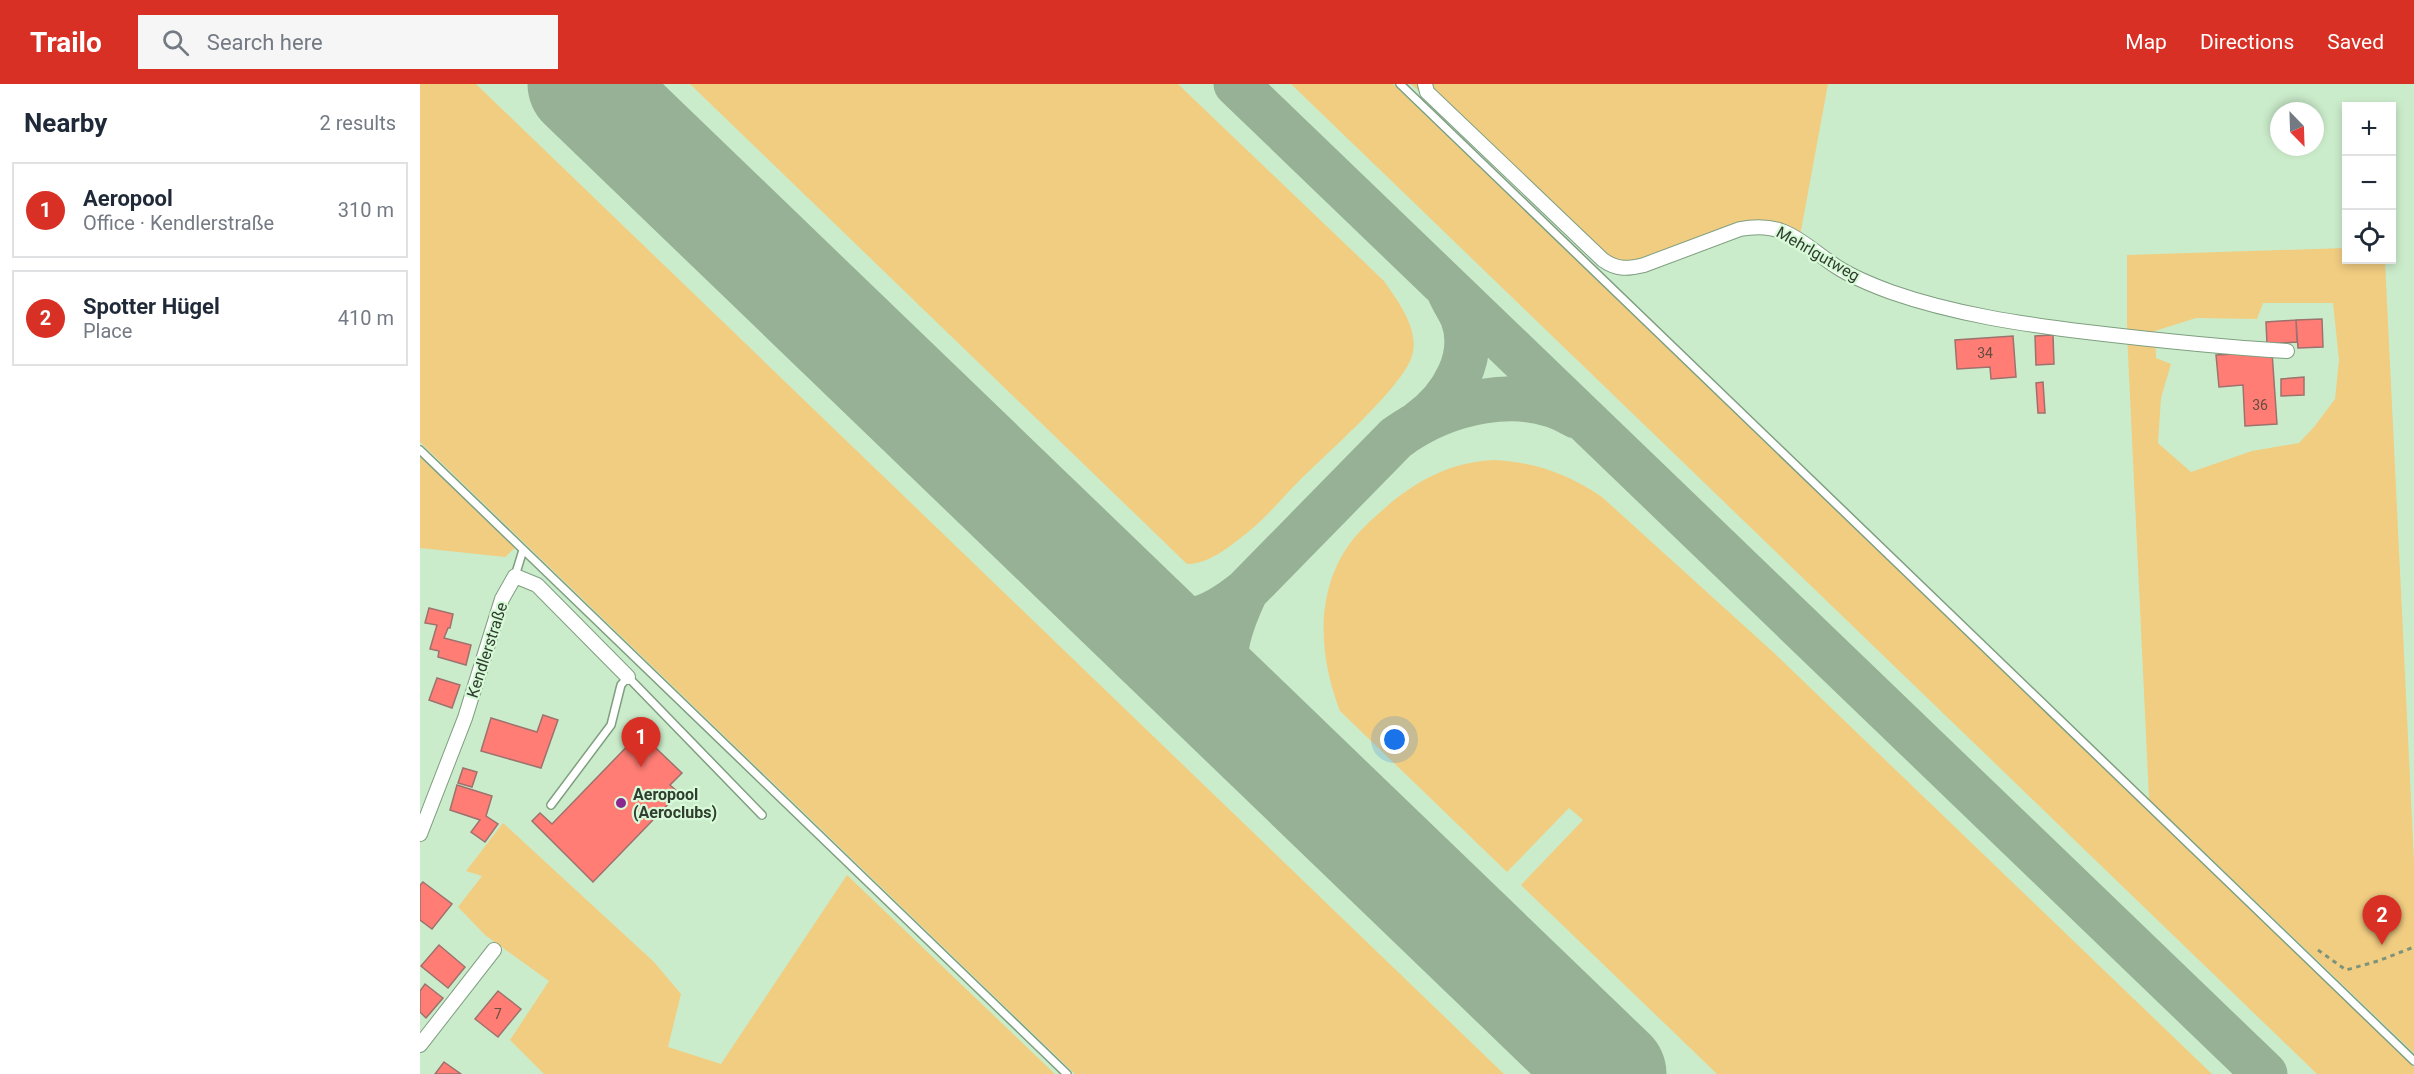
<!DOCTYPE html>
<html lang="en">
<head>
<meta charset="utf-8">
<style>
  body { margin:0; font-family:Roboto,sans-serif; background:#f6f6f7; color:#1f2937 }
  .controls { position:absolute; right:18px; top:18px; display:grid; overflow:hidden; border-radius:0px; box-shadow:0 3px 9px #0003 }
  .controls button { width:54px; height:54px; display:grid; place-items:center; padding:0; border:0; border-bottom:2px solid #e0e1e3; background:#fff; color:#1f2937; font:30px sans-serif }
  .compass { position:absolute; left:1850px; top:18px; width:54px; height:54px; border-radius:50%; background:#fff; box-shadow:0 3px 9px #0003; rotate:157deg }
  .you { position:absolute; left:975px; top:656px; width:21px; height:21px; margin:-15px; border:4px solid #fff; border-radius:50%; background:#1a73e8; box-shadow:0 0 0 9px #1a73e833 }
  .badge { display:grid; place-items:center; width:39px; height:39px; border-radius:50%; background:#d93025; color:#fff; font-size:20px; font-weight:700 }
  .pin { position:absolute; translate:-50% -50px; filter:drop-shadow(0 2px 3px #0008) }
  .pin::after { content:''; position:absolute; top:32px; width:21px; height:18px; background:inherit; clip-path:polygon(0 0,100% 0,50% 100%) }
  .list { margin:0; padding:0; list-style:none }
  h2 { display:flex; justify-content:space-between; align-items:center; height:78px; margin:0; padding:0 24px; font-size:26px }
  h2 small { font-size:20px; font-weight:400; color:#747a83 }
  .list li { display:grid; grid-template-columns:39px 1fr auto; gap:18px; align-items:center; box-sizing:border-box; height:96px; margin:0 12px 12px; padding:0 12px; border:2px solid #e0e1e3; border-radius:0px }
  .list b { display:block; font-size:22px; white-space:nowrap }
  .list p { margin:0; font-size:20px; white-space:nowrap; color:#747a83 }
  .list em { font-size:20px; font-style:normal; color:#747a83 }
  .icon { flex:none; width:33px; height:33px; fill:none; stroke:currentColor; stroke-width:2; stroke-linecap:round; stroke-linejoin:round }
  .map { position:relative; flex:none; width:1994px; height:990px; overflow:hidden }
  header { display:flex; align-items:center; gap:36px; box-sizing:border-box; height:84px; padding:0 30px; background:#d93025; color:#fff }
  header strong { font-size:28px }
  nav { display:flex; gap:33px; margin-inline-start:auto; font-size:21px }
  .search { width:420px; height:54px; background:#f6f6f7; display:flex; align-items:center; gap:15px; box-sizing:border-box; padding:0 21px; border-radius:0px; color:#747a83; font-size:22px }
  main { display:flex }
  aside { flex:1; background:#fff }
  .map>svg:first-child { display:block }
</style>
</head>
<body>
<header>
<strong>Trailo</strong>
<div class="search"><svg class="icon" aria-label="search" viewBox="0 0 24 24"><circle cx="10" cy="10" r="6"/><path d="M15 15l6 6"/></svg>Search here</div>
<nav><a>Map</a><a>Directions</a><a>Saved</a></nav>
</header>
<main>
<aside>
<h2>Nearby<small>2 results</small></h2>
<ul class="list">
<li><span class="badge">1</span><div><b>Aeropool</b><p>Office · Kendlerstraße</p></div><em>310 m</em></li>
<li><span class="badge">2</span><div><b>Spotter Hügel</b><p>Place</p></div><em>410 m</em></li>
</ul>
</aside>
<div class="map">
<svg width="1994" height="990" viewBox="0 0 1994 990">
  <rect width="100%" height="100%" fill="#cbeccb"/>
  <path fill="#f1cd81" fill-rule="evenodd" d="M0 0H56L1084 990H655L0 358Z
    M270 0H758L964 197C978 217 1000 246 992 272 983 303 905 371 879 397 862 414 846 434 827 449 810 462 790 480 767 480Z
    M871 0H973L1994 983V990H1897Z
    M991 0H1408L1380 152C1362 141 1350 137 1329 137L1209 182 1192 178Z
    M1926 164V176H1965L1994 777V969L1729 715 1707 249V171ZM1843 219H1913L1919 276 1915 315 1894 343 1879 359 1832 367 1771 388 1738 359 1741 314 1751 280 1736 274 1735 247 1776 234 1837 235Z
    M0 373 95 464 85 473 0 464Z
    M1074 376C1115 378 1148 390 1182 413L1353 568 1792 990H1297L1101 801 1163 736 1149 724 1087 788 920 627C898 570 894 504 934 454 944 442 956 432 967 422 999 395 1032 378 1074 376Z
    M83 739 234 878 261 910 248 963 301 980 427 791 635 990H124L90 956 129 897 65 851 38 823 62 792 46 787Z"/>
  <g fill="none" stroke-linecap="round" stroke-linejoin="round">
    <path stroke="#97b197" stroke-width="45" d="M816 0 1845 990
      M1000 338C1032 315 1058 272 1042 232 1038 224 1033 216 1029 207
      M826 507C809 543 797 577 812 616 816 626 825 636 831 644
      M713 530C764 542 784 541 826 507L976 354C1025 318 1101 299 1156 332"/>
    <path stroke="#97b197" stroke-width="111" d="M163 0 1191 990"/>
  </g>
  <path fill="#ff7d74" stroke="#9d716d" stroke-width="1.5" d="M1902 235 1903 263 1878 264 1876 236Z
    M1876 236 1877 258 1847 260 1846 238Z
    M1633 251 1634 280 1616 281 1615 252Z
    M1593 252 1596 293 1571 295 1570 283 1537 285 1535 256Z
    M1852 268 1857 340 1825 342 1823 301 1799 303 1796 271Z
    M1884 293V311L1861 312V295Z
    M1623 298 1625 329H1618L1616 299Z
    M9 524 33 530 30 544H28L24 554 51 561 46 581 18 573 19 567 10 565 17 541 5 539Z
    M17 594 40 601 32 624 9 616Z
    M123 631 138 636 121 684 61 667 71 634 117 648Z
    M220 649 262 689 250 701 259 709 173 798 112 737 120 729 132 740Z
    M43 684 57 688 52 703 38 699Z
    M37 701 72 712 66 732 78 740 65 758 51 748 60 736 30 726Z
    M3 798 32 820 12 845 0 836V801Z
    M19 861 45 883 28 904 1 882Z
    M5 900 23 914 6 934 0 928V907Z
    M78 907 101 925 78 953 55 935Z
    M24 978 41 990H15Z"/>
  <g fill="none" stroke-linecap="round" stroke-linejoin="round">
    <defs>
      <path id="lane" d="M980 0 1994 977
        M0 366 647 990
        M95 492 103 466
        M131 721 191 641 201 601 208 593 342 731"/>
      <path id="street" d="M1005 0 1007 8 1183 176C1197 186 1208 185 1224 181L1320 145C1366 136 1382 160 1417 183 1434 194 1452 201 1471 208 1534 230 1601 240 1667 248 1734 256 1800 263 1867 267
        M0 750 45 634 82 515 95 492 117 501 208 593
        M0 961 74 866"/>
    </defs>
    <use href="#lane" stroke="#7f9f80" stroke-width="10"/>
    <use href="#street" stroke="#7f9f80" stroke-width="16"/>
    <path stroke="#7c937c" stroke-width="3" stroke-dasharray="4.5 4.5" stroke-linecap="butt" d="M1898 866 1926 886 1958 877 1994 863"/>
    <use href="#lane" stroke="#fff" stroke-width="7"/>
    <use href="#street" stroke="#fff" stroke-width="14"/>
  </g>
  <circle fill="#8a2890" stroke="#d8fad8" stroke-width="2" cx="201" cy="719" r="6"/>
  <g text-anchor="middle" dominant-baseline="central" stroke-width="4.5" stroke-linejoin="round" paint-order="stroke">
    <g font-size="14" fill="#644d41">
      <text x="1565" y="269">34</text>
      <text x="1840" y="321">36</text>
      <text x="78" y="930">7</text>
    </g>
    <g font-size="16" fill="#303d30" stroke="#d8fad8">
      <text transform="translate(1398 170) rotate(30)">Mehrlgutweg</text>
      <text transform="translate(67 566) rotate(-72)">Kendlerstraße</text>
    </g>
    <g font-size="16" font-weight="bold" fill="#303d30" stroke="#d8fad8" text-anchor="start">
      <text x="213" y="710">Aeropool<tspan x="213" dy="18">(Aeroclubs)</tspan></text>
    </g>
  </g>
</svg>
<div class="controls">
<button>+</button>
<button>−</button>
<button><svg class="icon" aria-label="locate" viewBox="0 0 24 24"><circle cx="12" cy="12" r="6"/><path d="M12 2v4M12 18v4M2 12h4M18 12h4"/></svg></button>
</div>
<svg class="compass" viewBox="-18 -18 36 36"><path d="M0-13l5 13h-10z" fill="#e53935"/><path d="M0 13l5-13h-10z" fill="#747a83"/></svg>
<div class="you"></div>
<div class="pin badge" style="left:221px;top:683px">1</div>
<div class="pin badge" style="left:1962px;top:861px">2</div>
</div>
</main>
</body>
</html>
